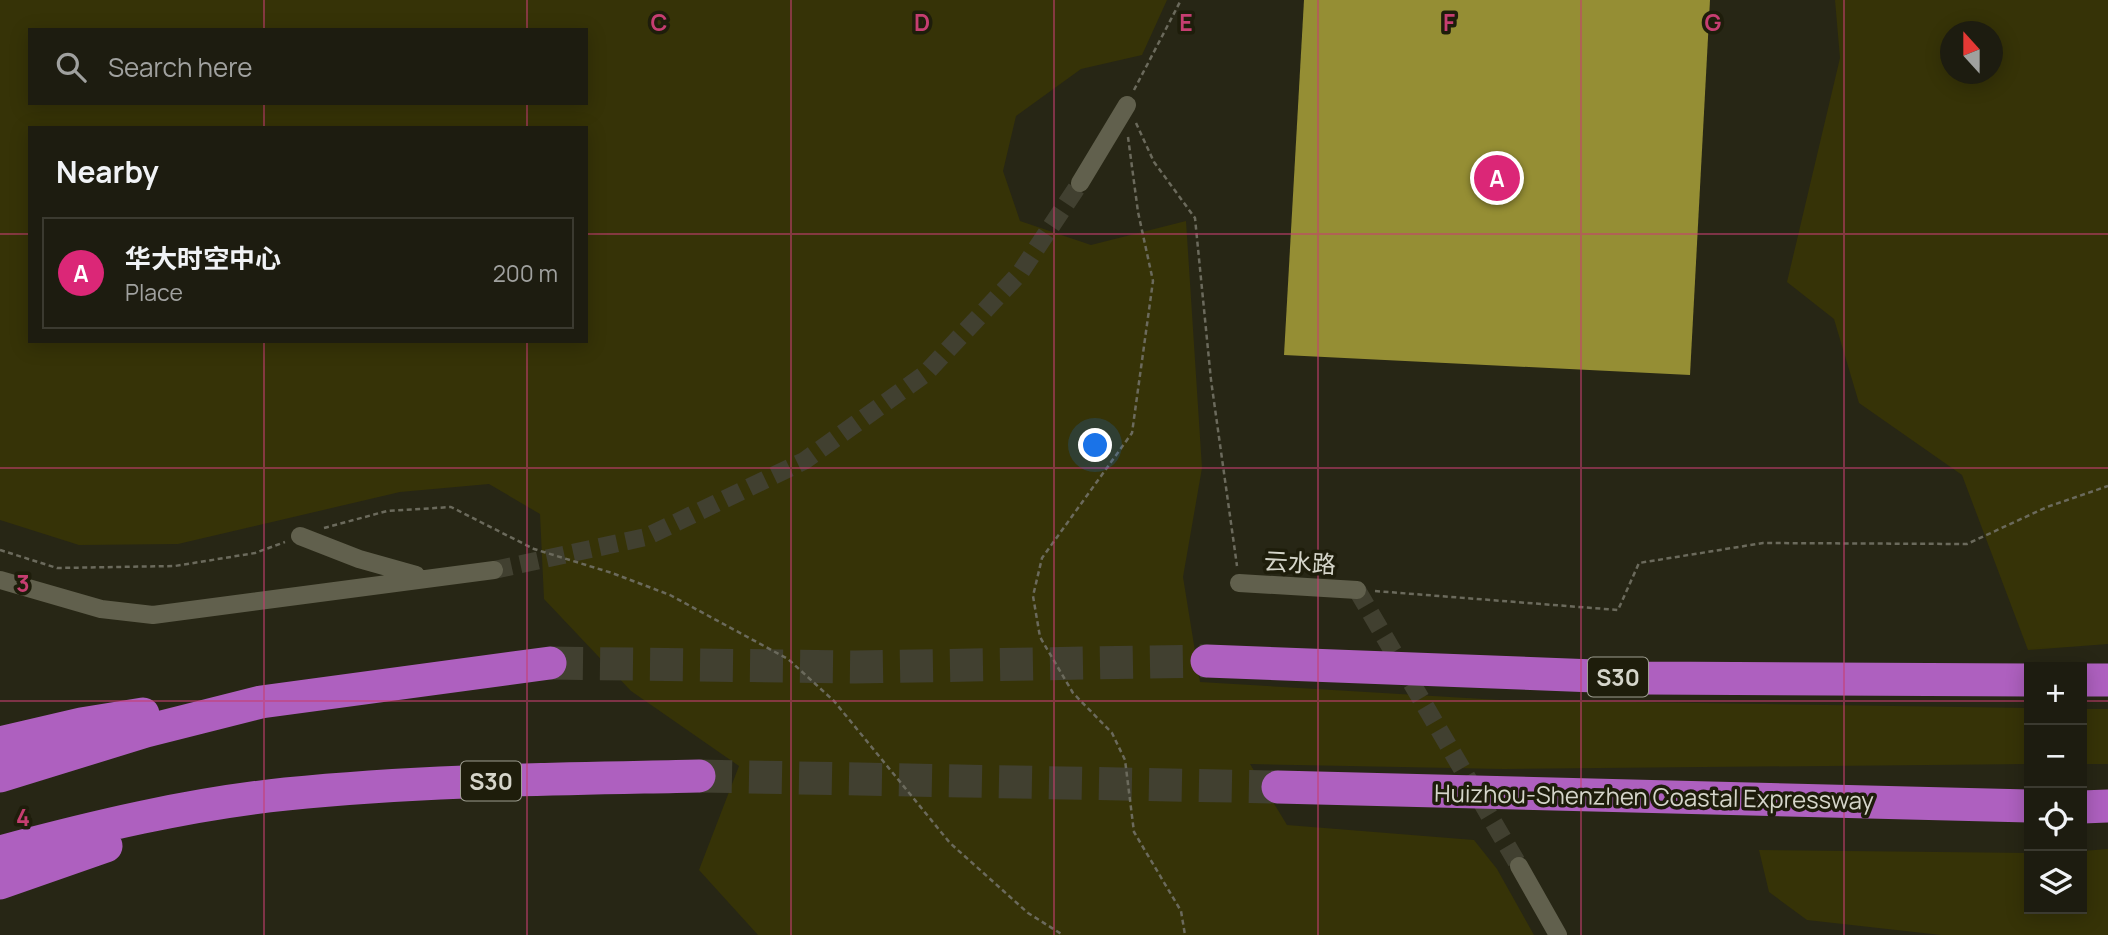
<!DOCTYPE html>
<html lang="en">
<head>
<meta charset="utf-8">
<style>
  body { margin:0; font-family:Manrope,"Noto Sans SC",sans-serif; background:#252519; color:#f1f3f6 }
  .controls { position:absolute; right:21px; bottom:21px; display:grid; overflow:hidden; border-radius:0px; box-shadow:0 4px 18px #0003 }
  .controls button { width:63px; height:63px; display:grid; place-items:center; padding:0; border:0; border-bottom:2px solid #3b3a30; background:#1d1c10; color:#f1f3f6; font:35px sans-serif }
  .compass { position:absolute; left:1940px; top:21px; width:63px; height:63px; border-radius:50%; background:#1d1c10; box-shadow:0 4px 18px #0003; rotate:339deg }
  .you { position:absolute; left:1096px; top:446px; width:24px; height:24px; margin:-18px; border:5px solid #fff; border-radius:50%; background:#1a73e8; box-shadow:0 0 0 10px #1a73e833 }
  .badge { display:grid; place-items:center; width:46px; height:46px; border-radius:50%; background:#db2777; color:#fff; font-size:23px; font-weight:700 }
  .pin { position:absolute; translate:-50% -50%; border:4px solid #fff; box-shadow:0 2px 7px #0006 }
  .list { margin:0; padding:0; list-style:none }
  h2 { display:flex; justify-content:space-between; align-items:center; height:91px; margin:0; padding:0 28px; font-size:30px }
  h2 small { font-size:23px; font-weight:400; color:#a0a19f }
  .list li { display:grid; grid-template-columns:46px 1fr auto; gap:21px; align-items:center; box-sizing:border-box; height:112px; margin:0 14px 14px; padding:0 14px; border:2px solid #3b3a30; border-radius:0px }
  .list b { display:block; font-size:26px; white-space:nowrap }
  .list p { margin:0; font-size:23px; white-space:nowrap; color:#a0a19f }
  .list em { font-size:23px; font-style:normal; color:#a0a19f }
  .icon { flex:none; width:38px; height:38px; fill:none; stroke:currentColor; stroke-width:2; stroke-linecap:round; stroke-linejoin:round }
  .map { position:relative; flex:none; width:2108px; height:935px; overflow:hidden }
  .search { position:absolute; background:#1d1c10; box-shadow:0 4px 18px #0003; left:28px; top:28px; width:560px; height:77px; display:flex; align-items:center; gap:18px; box-sizing:border-box; padding:0 24px; border-radius:0px; color:#a0a19f; font-size:26px }
  .panel { position:absolute; background:#1d1c10; box-shadow:0 4px 18px #0003; left:28px; top:126px; width:560px; height:217px; border-radius:0px }
  .map>svg:first-child { display:block }
</style>
</head>
<body>
<div class="map">
<svg width="2108" height="935" viewBox="0 0 2108 935">
  <rect width="100%" height="100%" fill="#272615"/>
  <path fill="#363307" fill-rule="evenodd" d="M0 0H1167L1142 55 1081 69 1016 116 1003 171 1020 221 1091 245 1186 221 1202 468 1183 577 1200 682 1500 700 2029 708V764L1504 769 1250 764 1287 825 1474 840 1497 869 1534 935H758L699 870 739 766 631 691 544 599 540 514 489 484 400 492 178 544 79 545 0 520ZM30 30H586V103H30ZM30 128H586V341H30Z
    M1835 0H2108V644L2028 650 1962 475 1859 403 1834 319 1787 282 1840 58ZM1951 32H1993V74H1951Z
    M2082 709H2108V764H2082Z
    M2108 849V935H1941L1807 920 1769 892 1759 850 2029 853V909H2082V851Z"/>
  <path fill="#958e34" d="M1304 0H1710L1690 375 1284 355Z"/>
  <g fill="none" stroke-linecap="round" stroke-linejoin="round">
    <path stroke="#414030" stroke-width="18" stroke-dasharray="18 9" stroke-linecap="butt" d="M494 570 646 537 804 461 925 374 1020 273 1080 183
      M1357 590 1519 866"/>
    <path stroke="#414030" stroke-width="33" stroke-dasharray="33 17" stroke-linecap="butt" d="M550 663 855 667 1207 661
      M699 776 1278 787"/>
    <path stroke="#6b6a5c" stroke-width="2.5" stroke-dasharray="5 3.5" stroke-linecap="butt" d="M1134 90 1181 0
      M1136 123 1154 162 1195 218 1211 380 1237 566
      M1128 137 1138 212 1153 281 1132 433 1042 558 1033 596 1040 637 1073 693 1112 733 1125 760 1134 832 1181 911 1185 935
      M324 528 387 511 451 507 534 549 612 573 670 595 788 659 834 701 950 843 1028 913 1063 935
      M0 550 57 568 175 566 255 553 285 542
      M1375 591 1618 610 1639 563 1763 543 1967 544 2047 507 2108 486"/>
    <path stroke="#61604d" stroke-width="18" d="M1080 183 1127 105
      M300 536 359 559 416 575
      M0 580 101 609 153 615 494 570
      M1239 583 1357 590
      M1519 866 1558 935"/>
    <path stroke="#ae60bf" stroke-width="33" d="M1207 661 1646 678 2029 680
      M2082 680H2108
      M0 743 81 724 143 714
      M0 776 146 731 261 702 550 663
      M1278 787 2029 806
      M2082 807 2108 806
      M0 852C93 827 189 804 286 794 423 780 561 779 699 776
      M0 883 106 846"/>
  </g>
  <path fill="none" stroke="#c63e71" stroke-width="2" stroke-opacity="0.55" d="M264 0V30M527 0V30M791 0V935M1054 0V935M1318 0V935M1581 0V935M1844 0V935M264 103V128M527 103V128M0 234H30M586 234H2108M264 341V935M527 341V935M0 468H2108M0 701H2029M2082 701H2108"/>
  <g text-anchor="middle" dominant-baseline="central" stroke-width="7" stroke-linejoin="round" paint-order="stroke">
    <g fill="#1e1d0b" stroke="#9e9e91" stroke-width="2">
      <rect x="1588" y="657.5" width="60" height="39" rx="5"/>
      <rect x="461" y="761.5" width="60" height="39" rx="5"/>
    </g>
    <g font-size="23" font-weight="bold" fill="#d5d5ca">
      <text x="1618" y="677">S30</text>
      <text x="491" y="781">S30</text>
    </g>
    <g font-size="24" fill="#d5d5ca" stroke="#1e1d0b">
      <text transform="translate(1300 562) rotate(3)">云水路</text>
      <text transform="translate(1654 796) rotate(1)">Huizhou-Shenzhen Coastal Expressway</text>
    </g>
  </g>
  <g font-size="23" text-anchor="middle" font-weight="bold" fill="#c63e71" stroke="#1e1d0b" stroke-width="7" stroke-linejoin="round" paint-order="stroke">
    <text x="659" y="31">C</text>
    <text x="922" y="31">D</text>
    <text x="1186" y="31">E</text>
    <text x="1449" y="31">F</text>
    <text x="1713" y="31">G</text>
    <text x="23" y="592">3</text>
    <text x="23" y="826">4</text>
  </g>
</svg>
<div class="controls">
<button>+</button>
<button>−</button>
<button><svg class="icon" aria-label="locate" viewBox="0 0 24 24"><circle cx="12" cy="12" r="6"/><path d="M12 2v4M12 18v4M2 12h4M18 12h4"/></svg></button>
<button><svg class="icon" aria-label="layers" viewBox="0 0 24 24"><path d="M12 4l9 5-9 5-9-5zM3 14l9 5 9-5"/></svg></button>
</div>
<svg class="compass" viewBox="-18 -18 36 36"><path d="M0-13l5 13h-10z" fill="#e53935"/><path d="M0 13l5-13h-10z" fill="#a0a19f"/></svg>
<div class="you"></div>
<div class="pin badge" style="left:1497px;top:178px">A</div>
<div class="search"><svg class="icon" aria-label="search" viewBox="0 0 24 24"><circle cx="10" cy="10" r="6"/><path d="M15 15l6 6"/></svg>Search here</div>
<section class="panel">
<h2>Nearby<small></small></h2>
<ul class="list">
<li><span class="badge">A</span><div><b>华大时空中心</b><p>Place</p></div><em>200 m</em></li>
</ul>
</section>
</div>
</body>
</html>
